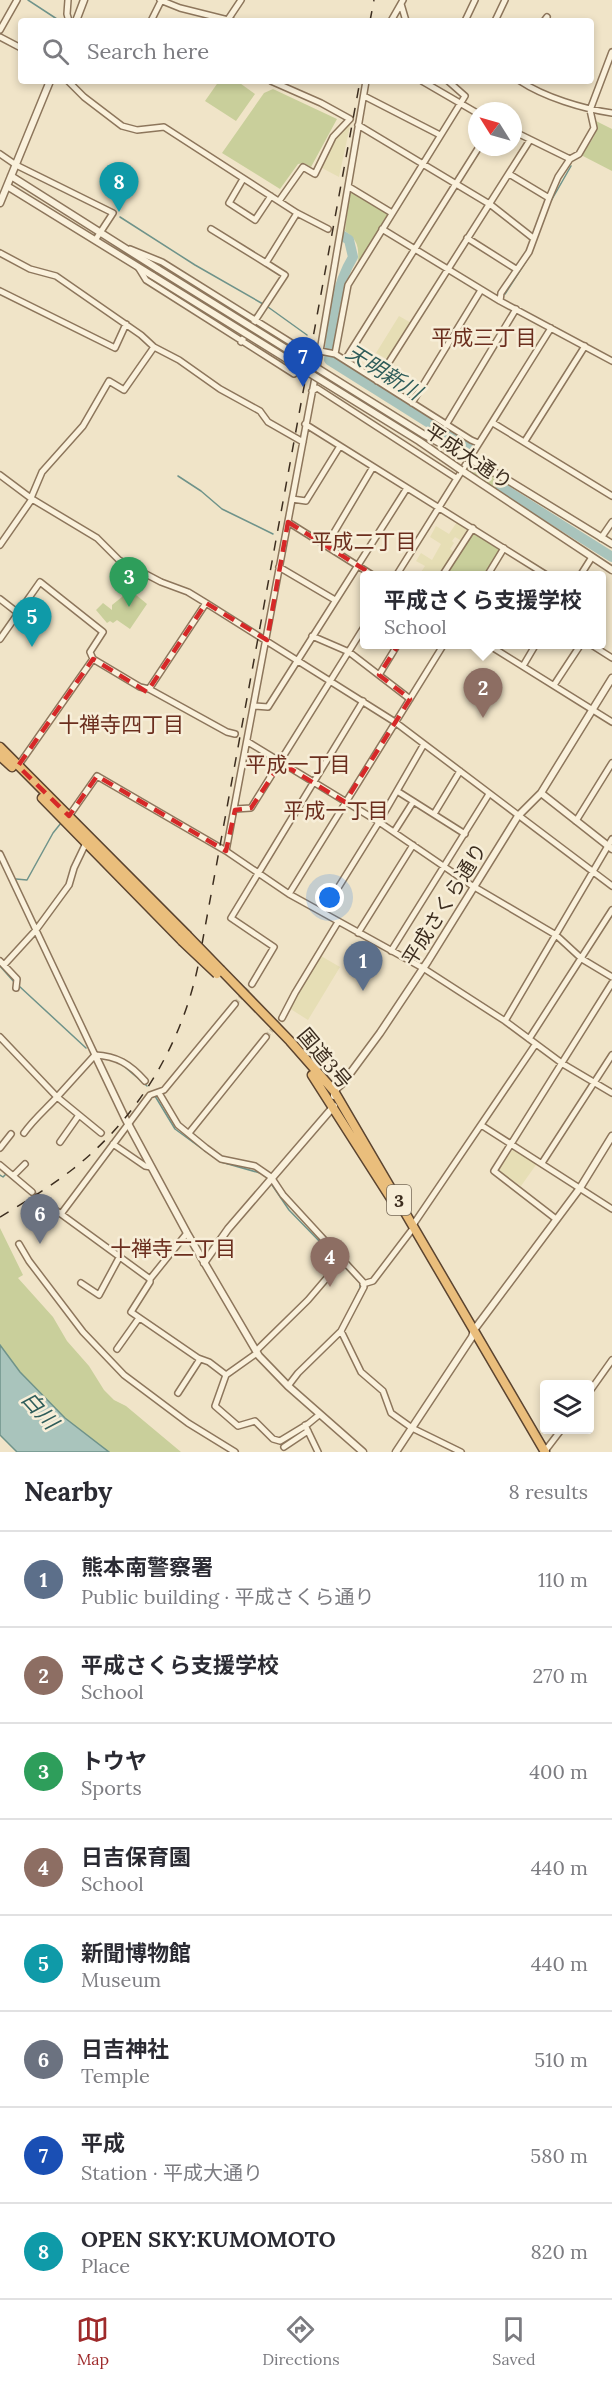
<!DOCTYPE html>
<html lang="en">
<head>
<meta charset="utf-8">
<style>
  body { margin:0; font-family:Lora,"Noto Sans JP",serif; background:#f2f2f3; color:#2b2b33 }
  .controls { position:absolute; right:18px; bottom:18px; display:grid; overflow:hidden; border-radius:6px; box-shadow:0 3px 9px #0003 }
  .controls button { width:54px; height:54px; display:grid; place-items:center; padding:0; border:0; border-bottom:2px solid #e1e1e2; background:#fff; color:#2b2b33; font:30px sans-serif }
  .compass { position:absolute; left:468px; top:102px; width:54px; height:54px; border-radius:50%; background:#fff; box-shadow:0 3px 9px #0003; rotate:307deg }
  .you { position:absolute; left:330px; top:898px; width:21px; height:21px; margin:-15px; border:4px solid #fff; border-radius:50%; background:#1a73e8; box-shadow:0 0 0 9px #1a73e833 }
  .badge { display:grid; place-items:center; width:39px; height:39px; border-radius:50%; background:#9e2a2b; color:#fff; font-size:20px; font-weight:700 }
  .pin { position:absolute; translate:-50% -50px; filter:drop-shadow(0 2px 3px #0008) }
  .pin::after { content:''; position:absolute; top:32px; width:21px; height:18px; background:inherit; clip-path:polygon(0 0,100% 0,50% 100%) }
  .popup { position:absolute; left:360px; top:571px; width:246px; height:78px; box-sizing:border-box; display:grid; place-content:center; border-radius:6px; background:#fff; filter:drop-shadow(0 2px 4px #0005); font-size:20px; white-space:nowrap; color:#7c7c81 }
  .popup b { font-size:22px; color:#2b2b33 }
  .popup::after { content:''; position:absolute; left:50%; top:100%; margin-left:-12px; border:12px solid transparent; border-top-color:#fff }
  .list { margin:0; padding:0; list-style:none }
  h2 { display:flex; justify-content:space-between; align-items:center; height:78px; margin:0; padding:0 24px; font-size:26px }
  h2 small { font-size:20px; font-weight:400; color:#7c7c81 }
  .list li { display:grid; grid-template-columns:39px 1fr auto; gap:18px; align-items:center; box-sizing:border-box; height:96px; padding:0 24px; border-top:2px solid #e1e1e2 }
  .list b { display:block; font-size:22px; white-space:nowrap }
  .list p { margin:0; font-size:20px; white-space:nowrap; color:#7c7c81 }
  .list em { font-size:20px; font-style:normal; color:#7c7c81 }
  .icon { flex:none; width:33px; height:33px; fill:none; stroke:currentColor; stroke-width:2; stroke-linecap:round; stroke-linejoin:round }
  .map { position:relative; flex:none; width:612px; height:1452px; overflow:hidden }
  .search { position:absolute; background:#fff; box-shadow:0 3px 9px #0003; left:18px; right:18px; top:18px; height:66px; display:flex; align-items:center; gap:15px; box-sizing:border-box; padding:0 21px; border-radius:6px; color:#7c7c81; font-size:22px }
  .sheet { height:846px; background:#fff }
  nav { display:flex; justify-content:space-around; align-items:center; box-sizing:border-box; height:84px; border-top:2px solid #e1e1e2; background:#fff; font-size:16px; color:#7c7c81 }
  nav a { display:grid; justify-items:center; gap:3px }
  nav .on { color:#9e2a2b }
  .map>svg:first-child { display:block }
</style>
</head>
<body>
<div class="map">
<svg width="612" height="1452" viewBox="0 0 612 1452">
  <rect width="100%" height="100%" fill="#f0e4c8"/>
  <path fill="#e6deb5" d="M351 121 339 177 322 168V165L334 138Z
    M399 316 413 324 390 361 376 353Z
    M457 522 467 530 460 540 455 537 452 541 454 543 450 549 454 552 439 575H419L425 566 416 561 421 553 432 560 441 544 430 537 436 526 449 534Z
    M321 956 340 967 308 1020 289 1008Z
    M514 1147 538 1162 521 1186 498 1171Z"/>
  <path fill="#c9cf9b" d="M219 81H237L255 94 236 121 205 101Z
    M273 89 337 119 311 167 304 163 298 164 280 189 222 153 264 93Z
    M596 121 612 129V171L581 155C589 144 599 134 596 121Z
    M352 191 389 214 358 263C359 247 358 240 345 231L350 192Z
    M473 464 505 482 498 492 468 472 467 467Z
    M475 532 499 547 500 550 484 575 445 576 471 533Z
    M127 585 136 587 135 594 147 604 130 629 117 620 113 623 110 621 107 623 96 610 103 603 112 610V605L122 597Z
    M0 1228 23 1275 18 1278 53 1317 67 1341 89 1366 104 1390 114 1400 126 1406 181 1452H109L65 1418 20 1372 0 1345Z"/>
  <path fill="#a9c4bc" stroke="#6f938a" stroke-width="1.5" d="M0 1345 20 1372 65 1418 109 1452H17L0 1435Z"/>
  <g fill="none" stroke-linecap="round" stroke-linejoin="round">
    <path stroke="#6f938a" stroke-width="1.5" d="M28 0 60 21
      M551 201 571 166
      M120 217 195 265 263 304
      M505 294 530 255
      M268 307 307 335
      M178 476 201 491 222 509 273 534
      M16 879 27 880 53 833 61 823
      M0 966 15 983
      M19 986 86 1048
      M126 1068 147 1086
      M155 1096 175 1129 205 1151 221 1162 260 1173
      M0 1175 3 1177 6 1174
      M270 1182 289 1210 360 1283V1288L354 1300"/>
    <path stroke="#a9c4bc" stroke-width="10" d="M343 236 349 240 353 257C334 288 332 325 329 360L469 448
      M501 487 612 557"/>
    <path stroke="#ccc0a6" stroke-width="5" stroke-dasharray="5 2.5" stroke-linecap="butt" d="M235 1004 252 984
      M266 1037 282 1018"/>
    <defs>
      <path id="minor" d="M68 0 67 14 69 21
        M160 0 180 8 232 21
        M401 4 406 21
        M151 21 161 1
        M227 21 241 0
        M391 21 403 0
        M465 21 475 0
        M495 21 505 0
        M544 21 547 17
        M0 30 17 0
        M0 37 21 48
        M68 81 84 97 122 126 137 130 164 127 297 213 328 229
        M271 81 321 103 350 119 333 137 315 174 303 167 279 201
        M366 81 320 351 226 851 289 894 423 968 505 1021 563 1064 612 1093
        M422 81 477 113
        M520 81C544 97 583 109 612 113
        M364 96 440 135
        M358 125 491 205 533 238
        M513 131 570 159 558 177 549 198 529 252 501 293 500 301 612 361
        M0 154 16 165 113 213 96 239
        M570 159 579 154 594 128 590 110 612 52
        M509 174 549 198
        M243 179 229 203 255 220 271 196
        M349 187 392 213
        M211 229 266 263
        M382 229 500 301
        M467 238 516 269
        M130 249 162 262 298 347 294 374 146 280 138 267
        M0 253 30 269 56 276 141 335 154 347 179 360 220 389 260 411 268 422 303 442
        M0 291 115 348 126 324
        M241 342 285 275 266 263 297 213
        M320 351 335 354 471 440 478 443
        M335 354 348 285 465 96 448 81
        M345 360 479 147
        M377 381 530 140
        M312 391 317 388 456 478
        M412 403 481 290
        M493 423 612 496
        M305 424 548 576
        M446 425 516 309
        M525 441 585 346
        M0 475 32 499
        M31 498 42 472 83 426 109 381 124 390 154 347
        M292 499 306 501 340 446
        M288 522 374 576
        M601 538 612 522
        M0 545 32 499 97 538 119 560 161 582 188 592 206 603 395 722 612 886
        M326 546 373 467
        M279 567 335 600
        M396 576 551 328
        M442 576 473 528
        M487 576 504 548
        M580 576 592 557
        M0 599 18 613
        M312 636 349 652 410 699
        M0 639 40 582 103 632 90 652 93 659
        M487 644 612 722
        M590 644 612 658
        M523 666 536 644
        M379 675 398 644
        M554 685 581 644
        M149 689 206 603
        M255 706 268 707 407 488
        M248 742 379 822 471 885 556 935 582 959 612 977
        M18 766 93 659 140 687 149 689 227 732 235 734
        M397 791 465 834
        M235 809 251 808 364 627
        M434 814 460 771
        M69 816 97 776 226 851
        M576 821 612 763
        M394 832 413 802
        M0 854 95 1055
        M289 894 444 644
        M323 912 379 822 424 744
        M358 933 413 845
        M391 951 489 794
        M0 961 17 979 16 988
        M4 965 36 930 69 885 74 868 86 843
        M252 984 274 947 231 918 363 701
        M282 1018 295 993 338 922
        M505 1021 612 839
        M0 1037 57 1097 95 1055C117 1056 130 1064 145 1081
        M529 1039 612 910
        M159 1093 178 1125 206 1148 221 1159 255 1166 271 1177 283 1195 363 1282 364 1287 341 1331 361 1372 383 1391 391 1413 412 1428 461 1452
        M481 1125 612 1209
        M24 1133C34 1119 45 1110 57 1097L101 1133
        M189 1133 266 1037
        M60 1142 79 1115
        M113 1144 145 1166 151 1167
        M0 1148 11 1134
        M542 1163 612 1055
        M0 1165 32 1192
        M13 1176 25 1164
        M37 1197 61 1214 150 1095 164 1090 235 1004
        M61 1214 150 1279
        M556 1219 494 1171 612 983
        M413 1225 535 1045
        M187 1233 150 1279V1282L131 1312 198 1358 209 1362 226 1375 257 1353
        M19 1244 29 1261 83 1332 124 1375 188 1423 235 1452
        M81 1283 99 1295 120 1256
        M363 1284 373 1281 411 1231
        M117 1349 139 1318
        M256 1351 308 1300 343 1259
        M226 1375 215 1406 238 1426 255 1421 273 1439 280 1441 308 1424 319 1415
        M288 1386 298 1373 341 1331
        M590 1391 612 1360
        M178 1393 200 1359
        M305 1425 318 1452
        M284 1447 308 1431
        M545 1451 561 1430"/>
      <path id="tertiary" d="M76 21 84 0
        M11 176 158 269
        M7 186 153 276
        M0 203 50 81
        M468 458 506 479 612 544
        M461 470 612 570
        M541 793 612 849
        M95 1055 125 1118 187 1233 259 1356 288 1386 363 1452
        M334 1096V1091L343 1083 380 1033 428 961 518 816 541 793 612 678
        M204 1263 228 1229 334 1106
        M396 1452 472 1337 474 1330 580 1188 612 1136"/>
      <path id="trunk" d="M0 747 187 935
        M0 756 12 767
        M42 798 182 941
        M221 970 290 1041 334 1091 545 1452
        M312 1075 397 1208"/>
    </defs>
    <use href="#minor" stroke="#8d765c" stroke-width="8"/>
    <use href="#tertiary" stroke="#8d765c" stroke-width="9"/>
    <use href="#trunk" stroke="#5b4430" stroke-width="11"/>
    <use href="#minor" stroke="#faf1dc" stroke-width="5"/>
    <use href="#tertiary" stroke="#faf1dc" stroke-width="6"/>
    <use href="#trunk" stroke="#eabe7c" stroke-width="8"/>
    <path stroke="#3d2e20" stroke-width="1.5" stroke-dasharray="10 10" stroke-linecap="butt" d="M370 21 374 0
      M202 944 360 81
      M0 1217C25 1202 50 1187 73 1169 138 1118 183 1043 199 961"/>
    <defs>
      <path id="tertiary-bridge" d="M158 269 423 434 468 458
        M153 276 419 441 461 470"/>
      <path id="trunk-bridge" d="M187 935 221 970
        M182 941 217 974"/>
    </defs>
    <use href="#tertiary-bridge" stroke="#8d765c" stroke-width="9" stroke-linecap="butt"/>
    <use href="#trunk-bridge" stroke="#5b4430" stroke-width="11" stroke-linecap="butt"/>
    <use href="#tertiary-bridge" stroke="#faf1dc" stroke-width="6"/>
    <use href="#trunk-bridge" stroke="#eabe7c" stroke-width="8"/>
  </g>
  <path fill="none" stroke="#d62828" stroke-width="4.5" stroke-dasharray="12 8" stroke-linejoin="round" d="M288 522 423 606 379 675 410 699 345 802 281 763 251 808 235 810 226 851 97 776 69 816 18 766 93 659 147 692 206 603 267 640Z"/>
  <g text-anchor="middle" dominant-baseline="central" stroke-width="5" stroke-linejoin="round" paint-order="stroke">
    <rect fill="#f7eed8" stroke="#756857" stroke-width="1.5" x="387" y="1185" width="24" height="30" rx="4.5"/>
    <g font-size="18" font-weight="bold" fill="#3d2e20">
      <text x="399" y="1200">3</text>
    </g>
    <g font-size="20" fill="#3d2e20" stroke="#f7eed8">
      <text transform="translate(469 456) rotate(34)">平成大通り</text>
      <text transform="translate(444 904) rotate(-58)">平成さくら通り</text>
      <text transform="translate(325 1058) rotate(50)">国道3号</text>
    </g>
    <g font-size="21" fill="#6b2e1e" stroke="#f7eed8">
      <text x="484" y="337">平成三丁目</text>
      <text x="364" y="541">平成二丁目</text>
      <text x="121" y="724">十禅寺四丁目</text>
      <text x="298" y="764">平成一丁目</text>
      <text x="336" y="810">平成一丁目</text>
      <text x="173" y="1248">十禅寺二丁目</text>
    </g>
    <g font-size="21" font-style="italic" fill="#2f5d5a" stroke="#f7eed8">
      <text transform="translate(384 372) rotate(32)">天明新川</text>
      <text transform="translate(40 1410) rotate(48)">白川</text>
    </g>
  </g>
</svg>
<div class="controls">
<button><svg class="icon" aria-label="layers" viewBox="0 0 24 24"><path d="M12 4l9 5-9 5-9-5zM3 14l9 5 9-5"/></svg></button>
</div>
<svg class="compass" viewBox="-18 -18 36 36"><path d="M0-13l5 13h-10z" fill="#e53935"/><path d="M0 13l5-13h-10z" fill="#7c7c81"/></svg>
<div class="you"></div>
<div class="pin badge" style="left:363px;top:991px;background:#5c6f8a">1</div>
<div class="pin badge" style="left:483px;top:718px;background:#8d6e63">2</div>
<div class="popup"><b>平成さくら支援学校</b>School</div>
<div class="pin badge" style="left:129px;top:607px;background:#2e9e5b">3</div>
<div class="pin badge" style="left:330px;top:1287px;background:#8d6e63">4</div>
<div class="pin badge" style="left:32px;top:647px;background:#0f9aa8">5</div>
<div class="pin badge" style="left:40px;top:1244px;background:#6b7280">6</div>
<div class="pin badge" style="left:303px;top:387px;background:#1a4fb4">7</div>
<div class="pin badge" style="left:119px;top:212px;background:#0f9aa8">8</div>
<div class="search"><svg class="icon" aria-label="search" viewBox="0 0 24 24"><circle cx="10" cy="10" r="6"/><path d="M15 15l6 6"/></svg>Search here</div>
</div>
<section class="sheet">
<h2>Nearby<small>8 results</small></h2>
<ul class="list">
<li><span class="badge" style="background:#5c6f8a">1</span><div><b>熊本南警察署</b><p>Public building · 平成さくら通り</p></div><em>110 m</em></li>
<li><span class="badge" style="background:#8d6e63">2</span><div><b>平成さくら支援学校</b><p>School</p></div><em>270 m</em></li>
<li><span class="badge" style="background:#2e9e5b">3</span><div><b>トウヤ</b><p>Sports</p></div><em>400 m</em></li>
<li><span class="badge" style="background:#8d6e63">4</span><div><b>日吉保育園</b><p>School</p></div><em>440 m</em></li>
<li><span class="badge" style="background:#0f9aa8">5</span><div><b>新聞博物館</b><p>Museum</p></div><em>440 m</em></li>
<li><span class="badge" style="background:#6b7280">6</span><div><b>日吉神社</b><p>Temple</p></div><em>510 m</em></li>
<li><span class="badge" style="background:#1a4fb4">7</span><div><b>平成</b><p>Station · 平成大通り</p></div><em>580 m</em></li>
<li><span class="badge" style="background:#0f9aa8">8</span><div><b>OPEN SKY:KUMOMOTO</b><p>Place</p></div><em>820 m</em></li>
</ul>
</section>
<nav>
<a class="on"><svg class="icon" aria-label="map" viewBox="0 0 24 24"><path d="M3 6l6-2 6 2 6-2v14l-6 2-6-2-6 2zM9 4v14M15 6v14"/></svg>Map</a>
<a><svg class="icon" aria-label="directions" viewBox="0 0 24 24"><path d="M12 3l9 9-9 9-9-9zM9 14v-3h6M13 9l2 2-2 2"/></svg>Directions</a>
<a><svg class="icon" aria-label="saved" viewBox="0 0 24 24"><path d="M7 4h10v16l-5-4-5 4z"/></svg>Saved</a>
</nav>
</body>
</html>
